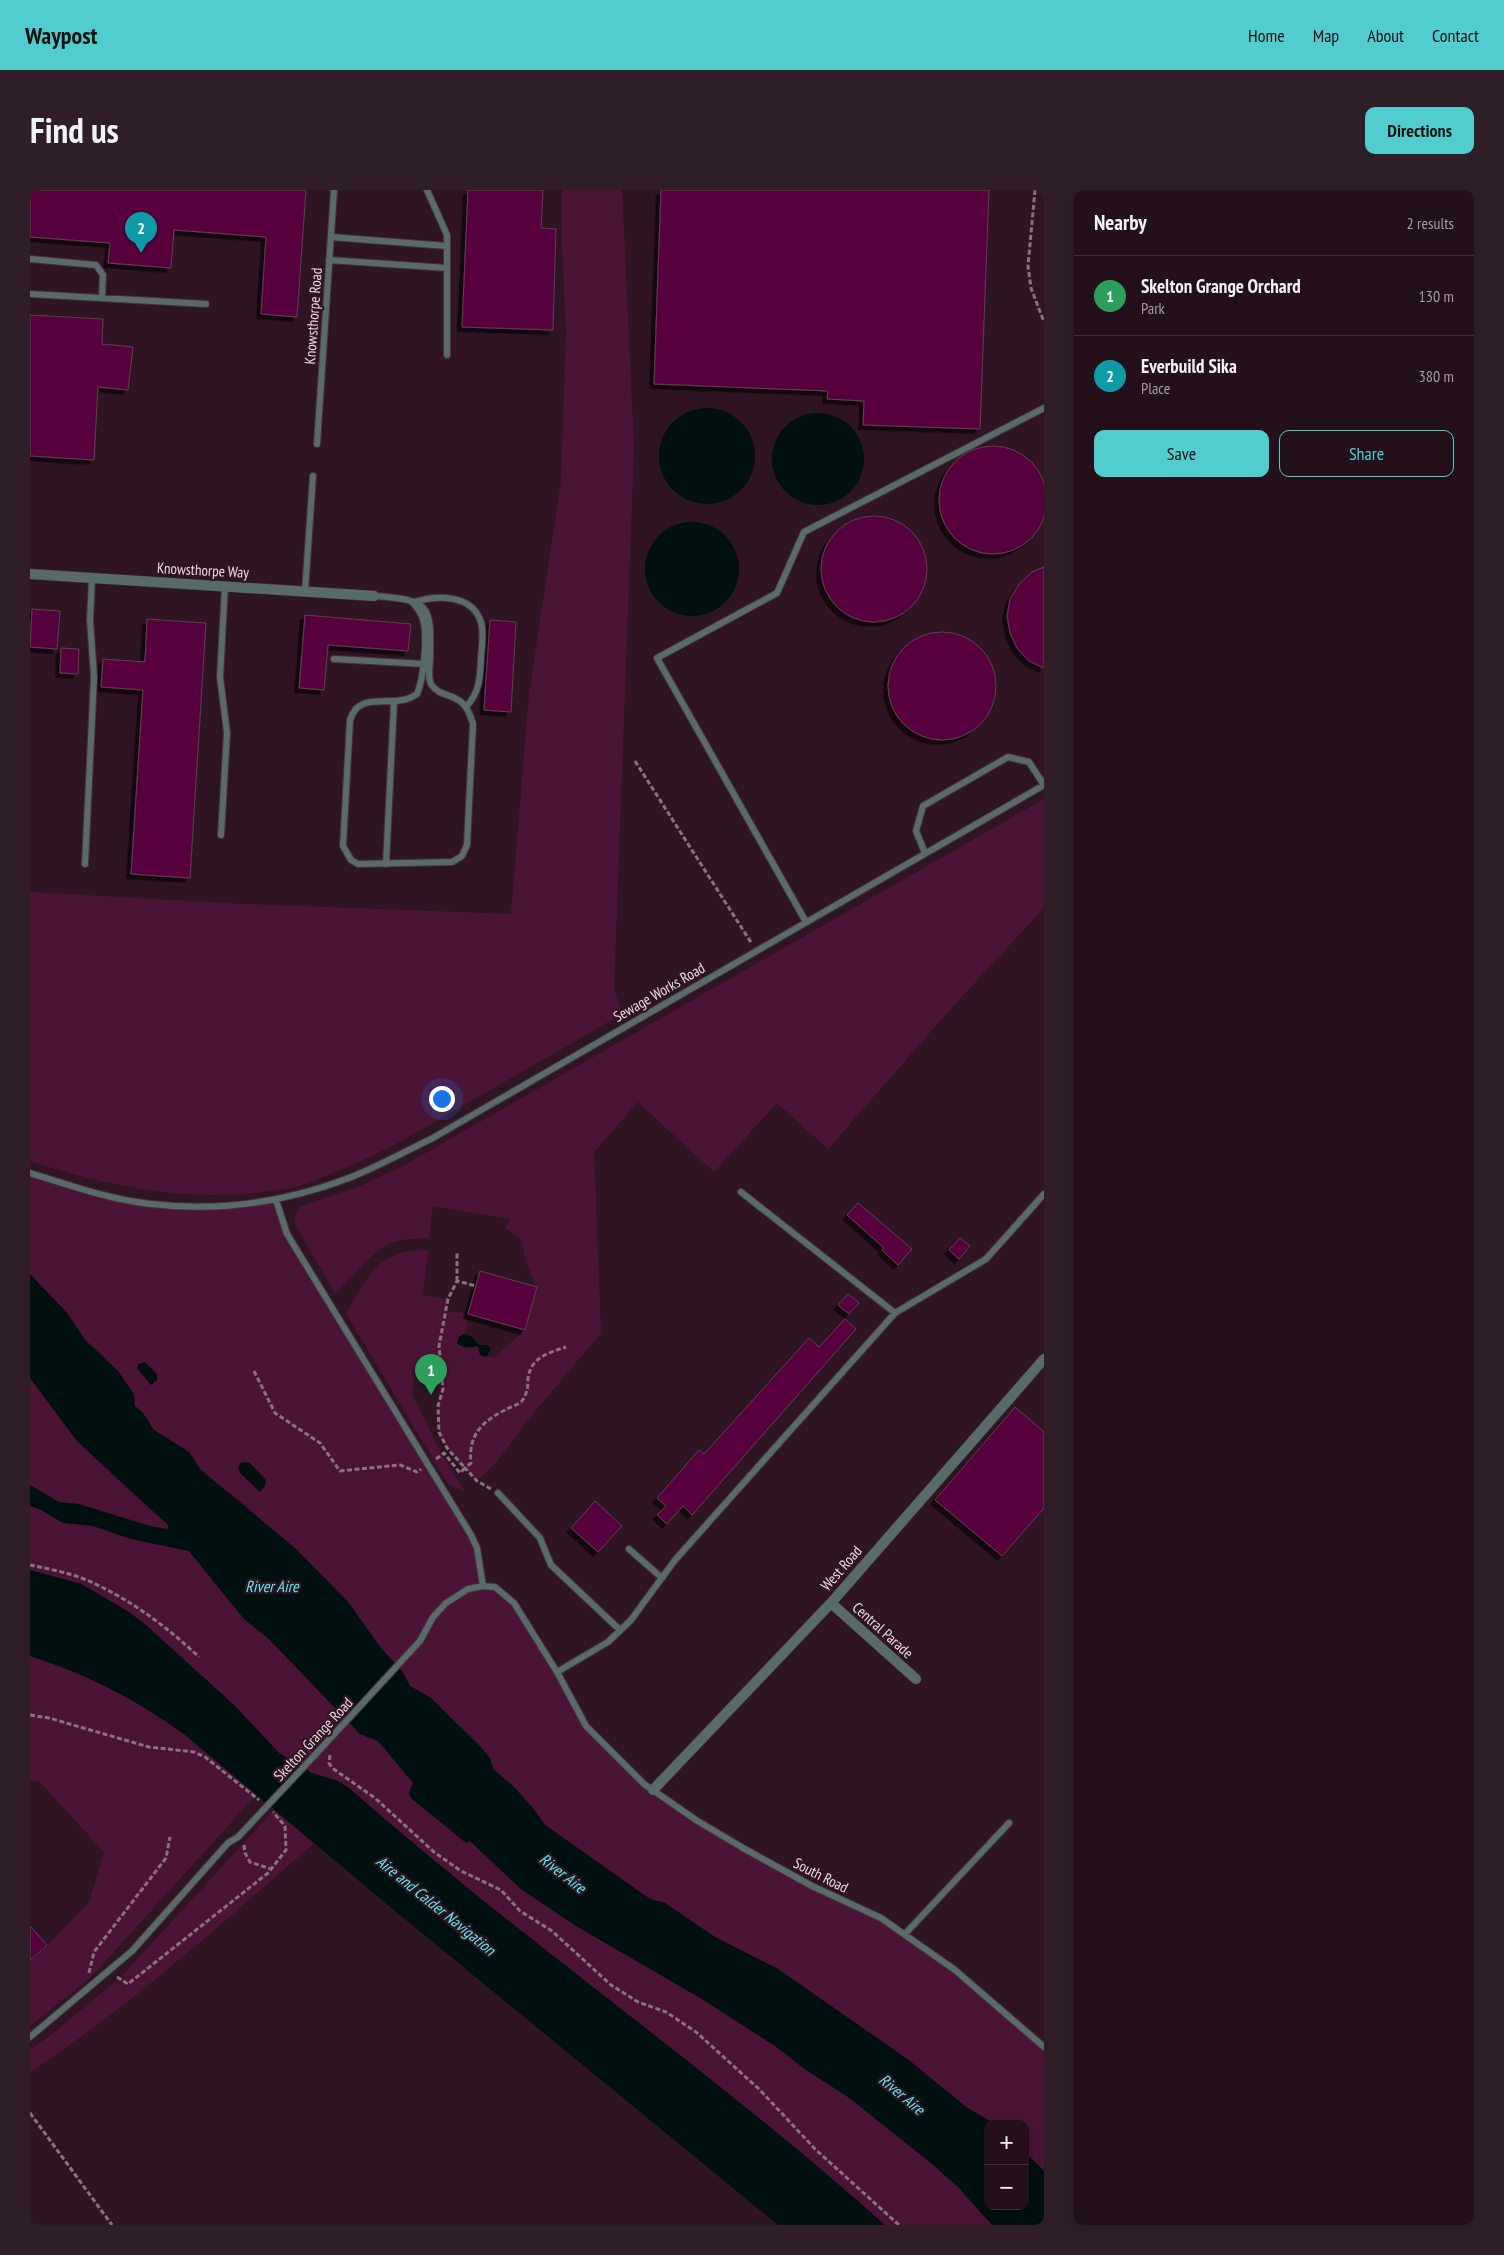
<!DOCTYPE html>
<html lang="en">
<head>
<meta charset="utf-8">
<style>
  body { margin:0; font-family:"PT Sans Narrow",sans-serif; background:#2f1e28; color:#f1f3f6 }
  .controls { position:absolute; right:15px; bottom:15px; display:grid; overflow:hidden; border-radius:10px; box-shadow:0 2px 12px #0003 }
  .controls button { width:45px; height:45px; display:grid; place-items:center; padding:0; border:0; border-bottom:1px solid #40303a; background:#23101b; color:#f1f3f6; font:25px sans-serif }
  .you { position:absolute; left:411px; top:908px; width:18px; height:18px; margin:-12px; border:4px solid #fff; border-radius:50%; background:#1a73e8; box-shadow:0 0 0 8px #1a73e833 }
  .badge { display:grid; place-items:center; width:32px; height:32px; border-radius:50%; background:#52cdcf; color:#fff; font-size:16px; font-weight:700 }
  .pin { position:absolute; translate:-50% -41px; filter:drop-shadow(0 1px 2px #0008) }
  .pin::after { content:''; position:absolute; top:26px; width:18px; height:15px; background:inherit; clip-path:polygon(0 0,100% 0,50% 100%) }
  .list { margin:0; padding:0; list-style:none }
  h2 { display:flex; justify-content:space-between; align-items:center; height:65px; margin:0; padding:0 20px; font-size:21px }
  h2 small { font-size:16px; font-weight:400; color:#a39da3 }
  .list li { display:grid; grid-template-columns:32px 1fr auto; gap:15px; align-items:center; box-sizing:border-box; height:80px; padding:0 20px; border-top:1px solid #40303a }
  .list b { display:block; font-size:19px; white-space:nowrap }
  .list p { margin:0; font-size:16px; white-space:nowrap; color:#a39da3 }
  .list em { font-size:16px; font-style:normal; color:#a39da3 }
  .actions { display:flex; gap:10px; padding:15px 20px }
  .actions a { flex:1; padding:11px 0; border:1px solid #52cdcf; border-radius:10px; text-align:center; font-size:18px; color:#52cdcf }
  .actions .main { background:#52cdcf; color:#111 }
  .map { position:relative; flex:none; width:1014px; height:2035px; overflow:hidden; border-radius:10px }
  header { display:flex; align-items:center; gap:30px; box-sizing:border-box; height:70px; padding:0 25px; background:#52cdcf; color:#111 }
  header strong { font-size:24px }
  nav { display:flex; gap:28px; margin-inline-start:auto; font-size:18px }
  .intro { display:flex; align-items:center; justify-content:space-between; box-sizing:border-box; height:120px; padding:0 30px }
  h1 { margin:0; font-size:35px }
  .button { padding:12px 22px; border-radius:10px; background:#52cdcf; color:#111; font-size:18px; font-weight:700 }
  main { display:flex; gap:30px; padding:0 30px }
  aside { flex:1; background:#23101b; border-radius:10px; box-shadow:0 2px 12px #0003 }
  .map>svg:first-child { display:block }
</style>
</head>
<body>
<header>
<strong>Waypost</strong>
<nav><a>Home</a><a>Map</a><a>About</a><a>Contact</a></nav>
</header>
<div class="intro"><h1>Find us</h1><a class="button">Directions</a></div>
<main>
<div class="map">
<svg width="1014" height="2035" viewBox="0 0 1014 2035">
  <defs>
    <filter id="shadow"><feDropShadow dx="-4.5" dy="4.5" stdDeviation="0" flood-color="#0009"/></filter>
  </defs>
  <rect width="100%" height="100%" fill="#2f1524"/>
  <path fill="#4b1437" d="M532 0H592L593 19 604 256 584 799 592 824C534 858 476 891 418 924 380 947 342 968 300 984 290 988 279 993 268 996 174 1016 90 1000 0 971V702L214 714 481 724 499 504 531 291 536 140 532 57Z
    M1014 609V718L916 824 798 959 747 913 684 982 608 912 564 962 571 1143 496 1232 468 1270 447 1291C417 1259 399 1245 413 1199L385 1179 382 1205 412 1264 435 1302 418 1294 316 1123C340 1085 347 1060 398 1060L393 1105 418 1109 417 1121 434 1123 438 1135 434 1144 429 1147 448 1156 451 1165 464 1168 495 1140 507 1097 497 1075 491 1049 475 1038 481 1029 403 1016 399 1048C388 1049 375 1048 364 1052 339 1061 325 1088 305 1103L265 1034V1025L269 1017 328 997 373 976Z
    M0 983 121 1014 186 1017 246 1010 257 1044 441 1345 453 1395 465 1397 484 1413 556 1536 614 1594 713 1658 851 1728 925 1780 1014 1857V1981L995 1962V1934H965L936 1917 880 1871 748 1779 685 1747 635 1713 620 1709 515 1635 503 1618 484 1597 463 1579 460 1568 401 1508 380 1496 372 1481 240 1339 211 1311 191 1298 170 1279 159 1262 124 1240 113 1223 105 1216 104 1204 71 1163 56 1151 37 1123 0 1085Z
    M0 1188 47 1251 106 1307 133 1329 214 1429 239 1449 330 1544 348 1551 384 1593 379 1603 440 1651 491 1699 546 1736 672 1809 745 1856 776 1880 818 1907 901 1973 929 1998 962 2035H855C683 1881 492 1751 319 1598L308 1591 282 1583 249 1563 204 1515 118 1437 99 1422 51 1394 0 1380Z
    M0 1466C41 1479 82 1496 119 1519 158 1543 192 1576 226 1605L60 1788 0 1836V1773L59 1713 74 1662 9 1591 0 1590Z
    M244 1620 284 1653C192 1733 102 1815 0 1882V1860L22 1844 91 1787Z"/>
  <path fill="#000f0f" d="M629 266a48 48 0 1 1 96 0a48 48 0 1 1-96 0Z
    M742 269a46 46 0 1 1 92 0a46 46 0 1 1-92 0Z
    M615 379a47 47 0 1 1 94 0a47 47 0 1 1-94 0Z
    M0 1084 37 1123 56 1151 88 1181 104 1204 105 1216 113 1223 124 1240 159 1262 170 1279 266 1359 318 1412 351 1458 372 1481 380 1496 401 1508 450 1556 460 1568 463 1579 484 1597 503 1618 515 1635 620 1709 635 1713 685 1747 748 1779 880 1871 936 1917 965 1934H958V2016H995V1962L1014 1981V2035H962L929 1998 901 1973 818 1907 776 1880 745 1856 672 1809 546 1736 491 1699 440 1651 436 1653 381 1608 379 1603 383 1593 348 1551 330 1544 239 1449 214 1429 159 1361 101 1349 63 1336 33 1333 11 1320 0 1316V1295L29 1312 49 1314 120 1336 137 1339 139 1336 47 1251 0 1188Z
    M434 1144 441 1146 449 1155H457L461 1159 456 1167 450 1165 448 1156C440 1158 434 1159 427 1153L429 1147Z
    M115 1172 127 1184V1190L121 1195 107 1178 109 1174Z
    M215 1272 220 1273 236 1290 235 1296 230 1302 211 1284 208 1279 210 1273Z
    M0 1380 51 1394 99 1422 118 1437 204 1515 249 1563 282 1583 308 1591 319 1598C492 1751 683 1881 855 2035H748L365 1721 155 1545C107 1510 57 1484 0 1466Z"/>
  <path fill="#58063e" stroke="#5e4050" filter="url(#shadow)" d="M0 0H276L267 127 231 124 236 47 144 40 141 78 78 73 80 53 0 47Z
    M438 0H513L511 38 526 39 523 140 432 137Z
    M631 0H959L950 239 833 235 834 211 797 209 798 201 624 194Z
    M0 125 73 129 72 154 103 157 98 200 68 197 64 270 0 266Z
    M909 310a54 54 0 1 1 108 0a54 54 0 1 1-108 0Z
    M791 379a53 53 0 1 1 106 0a53 53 0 1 1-106 0Z
    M1014 377V478L999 471 987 458 980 443 977 426 980 409 989 394 1002 382Z
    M2 419 30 421 27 459 0 457Z
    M275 425 381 434 378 461 298 455 294 500 269 498Z
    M117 429 176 433 160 688 101 684 113 500 71 497 73 469 115 472Z
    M460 430 486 432 481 522 454 520Z
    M858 496a54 54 0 1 1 108 0a54 54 0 1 1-108 0Z
    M31 458 49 459 48 484 30 483Z
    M828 1013 882 1059 868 1075 852 1060 854 1058 817 1025Z
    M930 1048 940 1056 929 1069 919 1060Z
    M450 1081 507 1097 495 1140 438 1124Z
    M818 1104 829 1113 819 1124 808 1115Z
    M815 1129 826 1139 662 1325 653 1316 637 1334 627 1325 636 1316 627 1308 669 1260 674 1264 779 1148 789 1157Z
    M985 1217 1014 1242V1318L972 1366 905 1310Z
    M565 1311 592 1336 568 1362 541 1338Z
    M0 1736 17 1755 0 1771Z"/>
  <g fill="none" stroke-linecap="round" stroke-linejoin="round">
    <defs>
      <path id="service" d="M397 0 417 45V165
        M301 47 417 56
        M0 69 66 75 73 85 72 108
        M299 70 417 78
        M0 104 176 114
        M287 254 304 0
        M275 401 283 286
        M344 406C403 410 401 416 400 471 399 479 398 487 401 494 412 512 433 497 443 534L437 655 432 666 422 672 328 674 321 670 313 656 320 530C330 498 363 521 387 504 394 488 397 450 394 433 392 424 388 418 382 412
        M384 412C407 405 442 404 451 432 454 442 452 456 451 467 450 487 450 502 436 517
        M304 469 395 474
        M191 645 197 543 190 487 195 396
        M895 663 886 641 893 616 978 567 999 572 1014 595
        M55 674 64 487 60 430 62 389
        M356 674 364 512
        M776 732 627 468 747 403 774 342 1014 218
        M0 983C40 995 80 1010 121 1014 188 1022 256 1012 319 988 347 977 374 962 401 949L1014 595
        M711 1002 865 1123
        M246 1010 257 1044 441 1345 447 1358 453 1396
        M468 1303 510 1348 521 1375 590 1440
        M599 1359 632 1388
        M527 1482 578 1452 601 1430 645 1370 865 1123 956 1069 1014 1004
        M284 1566 390 1451 403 1427 416 1413 438 1399 453 1396 465 1397 484 1413 527 1482 556 1536 614 1594 666 1630 713 1658 782 1696 851 1728 925 1780 1014 1857
        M875 1744 979 1633
        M0 1847 102 1761 198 1653 208 1647"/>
      <path id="minor" d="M0 384 344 406
        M801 1413 886 1489
        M623 1600 801 1413 1014 1169"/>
    </defs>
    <use href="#service" stroke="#49303e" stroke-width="8"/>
    <use href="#minor" stroke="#49303e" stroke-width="11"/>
    <path stroke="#89727e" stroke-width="3" stroke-dasharray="5 2.5" stroke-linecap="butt" d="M1005 0 998 76 1001 98 1014 132
      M605 571 722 754
      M427 1091V1063
      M224 1181 245 1223 290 1253 310 1281 370 1275 387 1282 391 1279
      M406 1269 414 1263 430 1283 435 1278 417 1258 409 1242 408 1216 413 1199 409 1156 418 1109 427 1091 446 1096
      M461 1299 447 1291 435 1278 441 1273C438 1246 451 1232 475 1220 480 1217 488 1215 492 1211 497 1204 498 1197 498 1189 500 1168 518 1163 536 1157
      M0 1375C19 1379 41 1383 59 1391 101 1410 136 1436 169 1467
      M0 1525 19 1528 119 1557 164 1562 175 1567 229 1610
      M300 1565 299 1573 302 1578 345 1608 404 1662 431 1681 471 1700 490 1721 522 1741 581 1795 608 1812 636 1822 666 1842 730 1900 785 1959 869 2035
      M214 1655 215 1663 220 1672 241 1679
      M59 1783 64 1762 136 1668 140 1647
      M87 1787 98 1794 238 1683 256 1660 255 1636 243 1622
      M0 1923 82 2035"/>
    <use href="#service" stroke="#586a6a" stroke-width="6"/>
    <use href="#minor" stroke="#586a6a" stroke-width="10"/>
    <defs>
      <path id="service-bridge" d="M208 1647 284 1566"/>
    </defs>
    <use href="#service-bridge" stroke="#49303e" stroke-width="8" stroke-linecap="butt"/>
    <use href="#service-bridge" stroke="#586a6a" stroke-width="6"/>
  </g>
  <g text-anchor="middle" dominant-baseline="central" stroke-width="4.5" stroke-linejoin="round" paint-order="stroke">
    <g font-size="15" fill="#ebd8e1" stroke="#2f1524">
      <text transform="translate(283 126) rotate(-86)">Knowsthorpe Road</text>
      <text transform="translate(173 380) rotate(3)">Knowsthorpe Way</text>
      <text transform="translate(629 802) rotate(-30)">Sewage Works Road</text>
      <text transform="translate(811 1378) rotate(-49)">West Road</text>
      <text transform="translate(853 1440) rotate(42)">Central Parade</text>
      <text transform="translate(283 1549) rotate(-47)">Skelton Grange Road</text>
      <text transform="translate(791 1685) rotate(27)">South Road</text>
    </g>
    <g font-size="16" font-style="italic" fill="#58ebed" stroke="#2f1524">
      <text x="242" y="1396">River Aire</text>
      <text transform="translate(533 1683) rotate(38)">River Aire</text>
      <text transform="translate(406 1715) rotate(39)">Aire and Calder Navigation</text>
      <text transform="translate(872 1904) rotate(40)">River Aire</text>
    </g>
  </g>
</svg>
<div class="controls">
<button>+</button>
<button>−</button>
</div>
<div class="you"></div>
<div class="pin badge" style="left:401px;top:1205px;background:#2e9e5b">1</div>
<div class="pin badge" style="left:111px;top:63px;background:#0f9aa8">2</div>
</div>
<aside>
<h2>Nearby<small>2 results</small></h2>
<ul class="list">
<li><span class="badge" style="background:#2e9e5b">1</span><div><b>Skelton Grange Orchard</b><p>Park</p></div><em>130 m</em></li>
<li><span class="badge" style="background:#0f9aa8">2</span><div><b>Everbuild Sika</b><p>Place</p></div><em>380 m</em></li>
</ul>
<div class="actions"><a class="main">Save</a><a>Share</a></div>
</aside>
</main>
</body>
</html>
